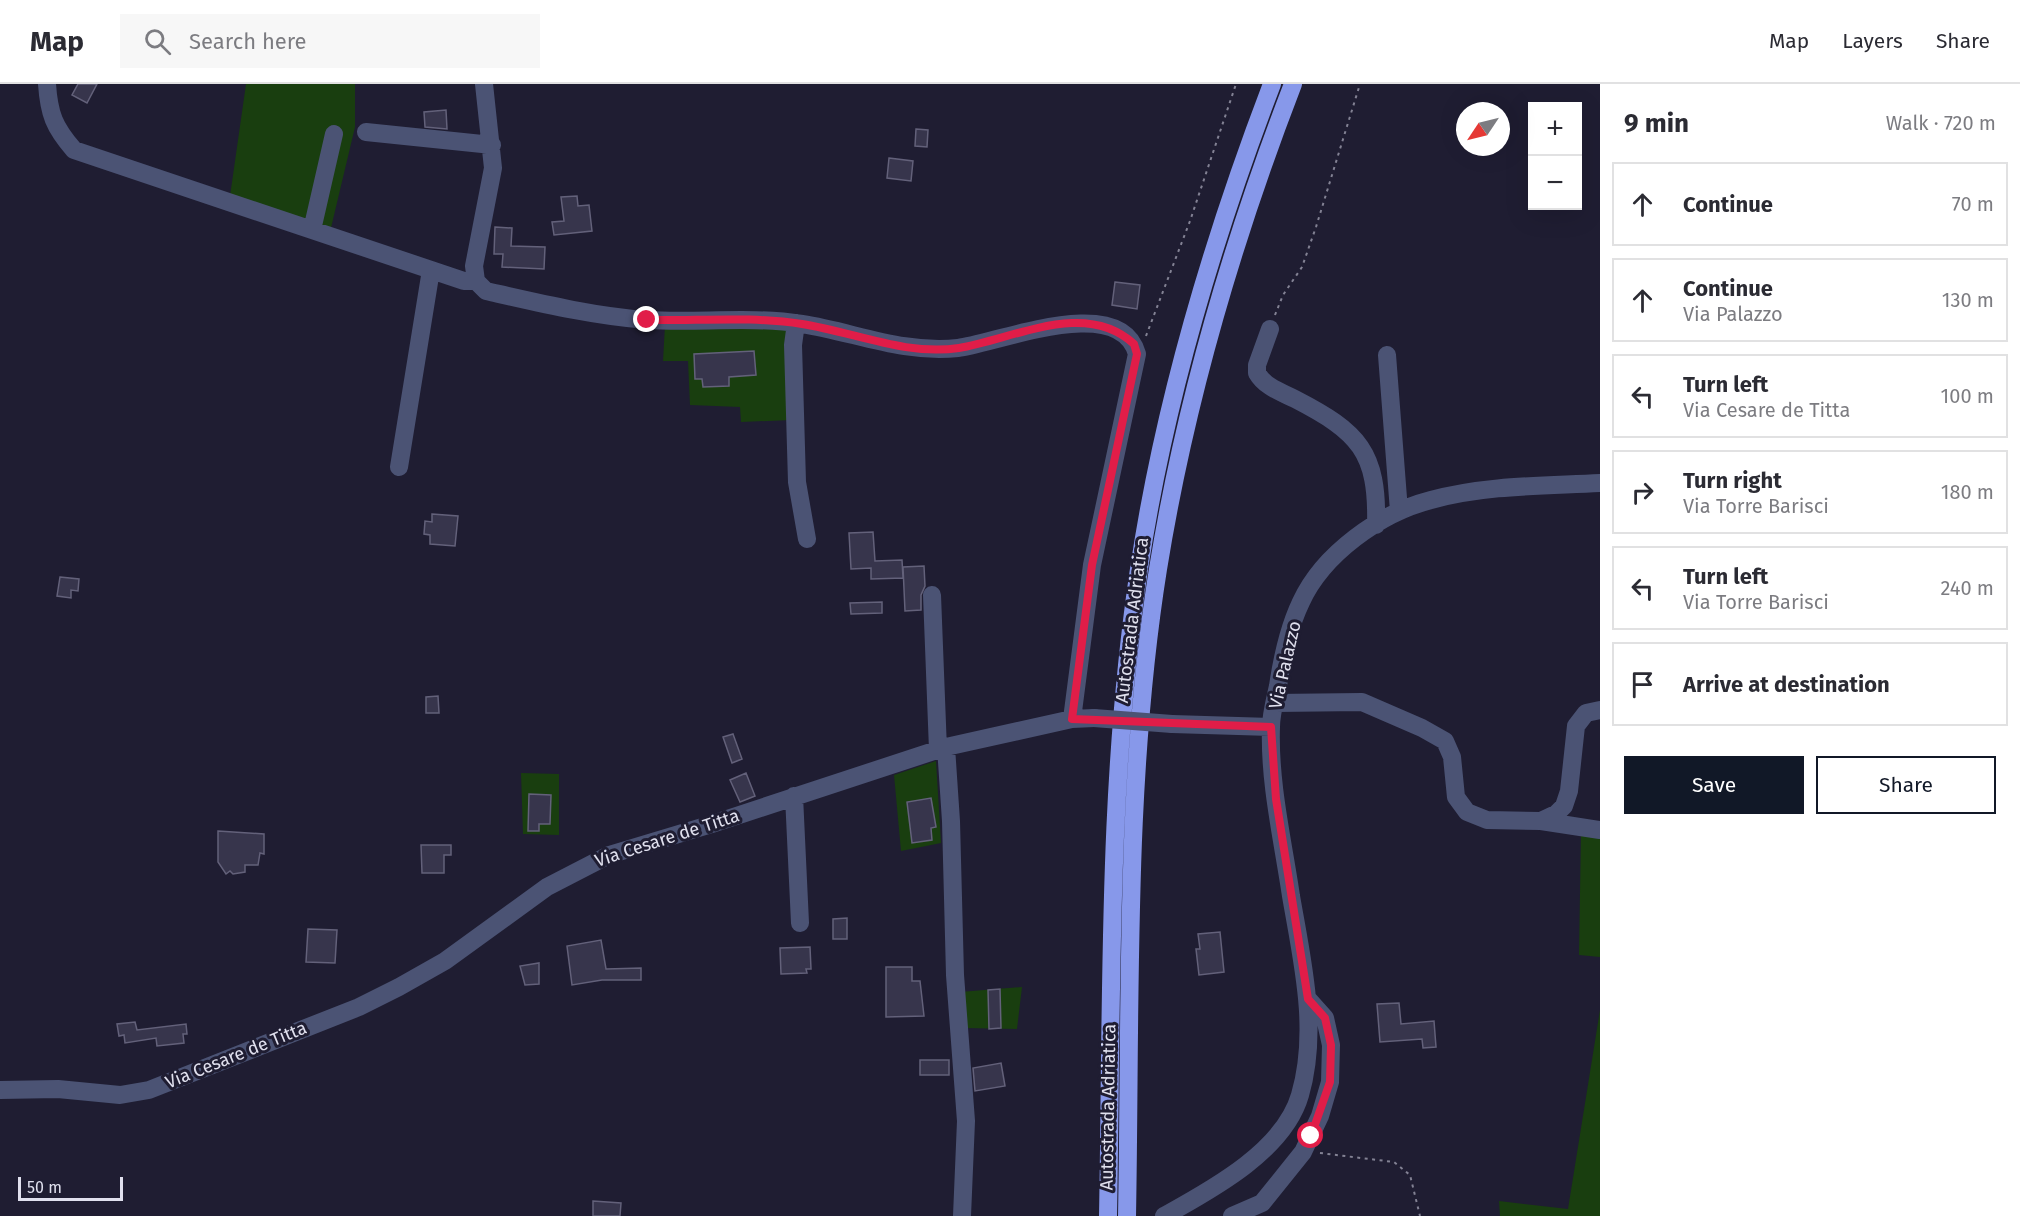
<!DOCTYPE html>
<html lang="en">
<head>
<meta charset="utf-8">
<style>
  body { margin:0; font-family:"Fira Sans",sans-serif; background:#f7f7f7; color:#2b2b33 }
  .controls { position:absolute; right:18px; top:18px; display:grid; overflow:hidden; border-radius:0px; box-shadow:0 6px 24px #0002 }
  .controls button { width:54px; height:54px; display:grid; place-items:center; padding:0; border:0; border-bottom:2px solid #e1e1e2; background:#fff; color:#2b2b33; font:30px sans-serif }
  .compass { position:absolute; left:1456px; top:18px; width:54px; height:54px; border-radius:50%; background:#fff; box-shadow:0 6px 24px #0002; rotate:235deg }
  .scale { position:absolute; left:18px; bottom:15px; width:105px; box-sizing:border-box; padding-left:6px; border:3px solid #e0e0ee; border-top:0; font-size:16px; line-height:21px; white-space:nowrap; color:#e0e0ee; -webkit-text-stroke:4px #1f1d32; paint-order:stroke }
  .stop { position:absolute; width:18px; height:18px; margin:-14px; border:4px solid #e11d48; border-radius:50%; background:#fff }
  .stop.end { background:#e11d48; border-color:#fff; box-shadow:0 2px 6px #0008 }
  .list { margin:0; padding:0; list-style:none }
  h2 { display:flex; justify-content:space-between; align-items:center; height:78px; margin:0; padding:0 24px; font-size:26px }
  h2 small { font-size:20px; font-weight:400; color:#7c7c81 }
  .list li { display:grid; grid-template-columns:39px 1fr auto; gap:18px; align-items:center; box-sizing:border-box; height:84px; margin:0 12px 12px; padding:0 12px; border:2px solid #e1e1e2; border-radius:0px }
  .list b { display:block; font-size:22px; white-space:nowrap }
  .list p { margin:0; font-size:20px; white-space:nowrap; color:#7c7c81 }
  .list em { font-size:20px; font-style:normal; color:#7c7c81 }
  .actions { display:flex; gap:12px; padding:18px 24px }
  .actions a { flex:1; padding:14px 0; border:2px solid #111827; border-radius:0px; text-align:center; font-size:21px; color:#111827 }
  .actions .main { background:#111827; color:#fff }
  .icon { flex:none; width:33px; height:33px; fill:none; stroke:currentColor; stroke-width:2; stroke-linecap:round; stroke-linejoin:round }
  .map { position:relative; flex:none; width:1600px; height:1132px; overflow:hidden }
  header { display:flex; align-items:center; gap:36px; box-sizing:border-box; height:84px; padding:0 30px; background:#fff; border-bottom:2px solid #e1e1e2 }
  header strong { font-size:28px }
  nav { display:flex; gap:33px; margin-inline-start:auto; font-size:21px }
  .search { width:420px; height:54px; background:#f7f7f7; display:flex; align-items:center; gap:15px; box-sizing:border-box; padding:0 21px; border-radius:0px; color:#7c7c81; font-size:22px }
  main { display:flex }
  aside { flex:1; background:#fff }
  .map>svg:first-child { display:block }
</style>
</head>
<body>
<header>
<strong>Map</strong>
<div class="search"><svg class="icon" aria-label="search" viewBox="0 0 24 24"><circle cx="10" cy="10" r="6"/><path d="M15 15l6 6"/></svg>Search here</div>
<nav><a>Map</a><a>Layers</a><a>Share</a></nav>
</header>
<main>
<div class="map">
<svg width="1600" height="1132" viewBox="0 0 1600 1132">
  <rect width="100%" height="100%" fill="#1f1d32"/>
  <path fill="#193e0f" d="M246 0H355V43L330 148 230 112Z
    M665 241 801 243 792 336 741 338 740 323 690 321 688 277H663Z
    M936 677 941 759 901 767 894 691Z
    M521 689 559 690V751L523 750Z
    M1581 747 1600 753V873L1579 871Z
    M1022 903 1017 945 964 944 960 908Z
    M1600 926V1132H1500L1499 1117 1568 1125Z"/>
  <path fill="#37354c" stroke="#63617a" stroke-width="1.5" d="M78 0H97L87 19 72 11Z
    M446 26 447 45 425 43 424 28Z
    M916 45 928 46 927 63 915 62Z
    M889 74 913 77 911 97 887 94Z
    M577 112 578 122 589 121 592 147 554 151 552 138 564 137 561 113Z
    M495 143 512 144 511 162 545 163 544 185 502 183 503 170H494Z
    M1115 198 1140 201 1137 225 1112 221Z
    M754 267 756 291 729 293V302L703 303 702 295H695L694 270Z
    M432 430 458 432 455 462 430 460V451L424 450 425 437 432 438Z
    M873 448 875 477 902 476 903 494 871 495V484L851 485 849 449Z
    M924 482 925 502 921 511V526L905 527 903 483Z
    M60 493 79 495 78 507 71 506V514L57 512Z
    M882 518V529L851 530 850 519Z
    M438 612 439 629H426V613Z
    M733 650 742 675 732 679 723 653Z
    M746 689 755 712 740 718 730 696Z
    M529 710 551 711 550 740H539V747H528Z
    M931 714 936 743 931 744 932 756 912 759 907 718Z
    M218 747 264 750V770L260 769 258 781H245V788L233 790 230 787 226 790 218 778Z
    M421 761H451V771H444V789H422Z
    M847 834V855H833V835Z
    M308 845 337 846 335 879 306 878Z
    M1220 848 1224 888 1199 891 1196 865H1200L1198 850Z
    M601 856 606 885 641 884V896H602L572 901 567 862Z
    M810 863 811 885H806L807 889 781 890 780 864Z
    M539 879V900L525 901 520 882Z
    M886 883H912V897H920L924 932 886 933Z
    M1000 905 1001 944 989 945 988 906Z
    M1399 919 1401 940 1434 937 1436 963 1423 964 1422 955 1380 958 1377 920Z
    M135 938 137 946 186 940 187 950H183L184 959 157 962 156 954 125 959 124 951 119 952 117 940Z
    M920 976H949V991H920Z
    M1001 979 1005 1002 975 1007 973 984Z
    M593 1117 621 1119 620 1132H593Z"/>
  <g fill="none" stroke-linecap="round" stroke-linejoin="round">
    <path stroke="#838294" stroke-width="2" stroke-dasharray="3 4.5" stroke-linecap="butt" d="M1275 231 1283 211 1302 183 1316 143 1360 0
      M1146 252 1190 137 1236 0
      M1320 1069 1394 1078 1410 1091 1420 1132"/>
    <path stroke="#4b5374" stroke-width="18" d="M47 0C49 30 54 43 74 66L464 197H476
      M366 48 492 61
      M312 146 334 50
      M476 197 486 207C539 219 593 232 647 236 699 239 751 232 802 240 854 248 903 270 958 264 998 259 1120 208 1137 270L1092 481 1072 635
      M476 197 474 182 493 84 484 0
      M796 239 793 261 797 398 807 455
      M1270 245 1257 281V289C1265 303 1281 308 1295 315 1359 348 1378 368 1376 441
      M1387 271 1399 427
      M399 383 431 186
      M932 511 938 666
      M1275 619 1362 618 1422 644 1445 657 1452 673 1456 713 1467 728 1487 736 1541 737 1556 730 1564 722 1569 707 1576 642 1586 629 1600 626
      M1172 640 1271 643
      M946 663 951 737 955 891 966 1037 962 1132
      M794 712 800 839
      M1541 737 1600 746
      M0 1006 58 1005 120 1011 149 1006 359 923 399 903 445 877 547 803 609 771 712 740 946 663 1072 635 1094 634
      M1164 1132C1211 1106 1284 1067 1300 1011 1319 946 1302 876 1291 812 1283 757 1269 699 1271 643 1271 630 1275 616 1278 602 1282 575 1289 543 1301 518 1323 470 1380 429 1431 416 1486 401 1544 402 1600 399
      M1232 1132 1262 1119 1303 1068 1320 1032 1330 998 1331 961 1325 934 1308 915"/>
    <path stroke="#8798ea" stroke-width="18" d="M1108 1132C1112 917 1107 698 1139 485 1164 318 1212 157 1272 0
      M1127 1132C1131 917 1124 698 1158 485 1185 318 1232 158 1293 0"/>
    <path stroke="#4b5374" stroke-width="18" d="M1094 634 1172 640"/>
  </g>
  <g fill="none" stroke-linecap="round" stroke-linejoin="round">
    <path stroke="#e11d48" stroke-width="8" d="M647 236C698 237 752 232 802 240 854 248 905 272 959 264 1014 255 1085 215 1134 260L1137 270 1092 481 1072 635 1271 643 1276 715 1308 915 1325 934 1331 961 1330 998 1311 1052"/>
  </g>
  <g text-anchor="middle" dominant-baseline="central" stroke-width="6" stroke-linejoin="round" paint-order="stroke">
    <g font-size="18" fill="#e0e0ee" stroke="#1f1d32">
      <text transform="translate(1132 536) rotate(-83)">Autostrada Adriatica</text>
      <text transform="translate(1285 581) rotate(-77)">Via Palazzo</text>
      <text transform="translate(667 754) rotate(-18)">Via Cesare de Titta</text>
      <text transform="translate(236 971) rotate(-22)">Via Cesare de Titta</text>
      <text transform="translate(1108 1023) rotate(-89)">Autostrada Adriatica</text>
    </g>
  </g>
</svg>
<div class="controls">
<button>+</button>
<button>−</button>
</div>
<svg class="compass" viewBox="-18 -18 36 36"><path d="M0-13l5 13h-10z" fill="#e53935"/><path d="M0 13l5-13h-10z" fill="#7c7c81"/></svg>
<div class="scale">50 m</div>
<div class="stop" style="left:1311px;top:1052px"></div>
<div class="stop end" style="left:647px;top:236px"></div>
</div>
<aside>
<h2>9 min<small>Walk · 720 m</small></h2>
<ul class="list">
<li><svg class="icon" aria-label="ahead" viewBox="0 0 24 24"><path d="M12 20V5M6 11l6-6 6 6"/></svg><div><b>Continue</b></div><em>70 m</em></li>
<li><svg class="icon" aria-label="ahead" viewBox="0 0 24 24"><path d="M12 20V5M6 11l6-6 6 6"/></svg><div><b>Continue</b><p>Via Palazzo</p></div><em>130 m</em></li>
<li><svg class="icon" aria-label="left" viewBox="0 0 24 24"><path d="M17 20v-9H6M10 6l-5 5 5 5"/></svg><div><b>Turn left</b><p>Via Cesare de Titta</p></div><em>100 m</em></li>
<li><svg class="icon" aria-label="right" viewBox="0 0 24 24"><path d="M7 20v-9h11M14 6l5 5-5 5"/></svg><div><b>Turn right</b><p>Via Torre Barisci</p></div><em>180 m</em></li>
<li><svg class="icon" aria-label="left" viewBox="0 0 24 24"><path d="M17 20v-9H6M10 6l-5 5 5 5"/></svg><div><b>Turn left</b><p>Via Torre Barisci</p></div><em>240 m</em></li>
<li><svg class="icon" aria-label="arrive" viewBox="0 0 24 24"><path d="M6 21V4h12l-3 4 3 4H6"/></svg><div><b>Arrive at destination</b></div></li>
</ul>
<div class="actions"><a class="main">Save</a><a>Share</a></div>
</aside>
</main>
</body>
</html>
